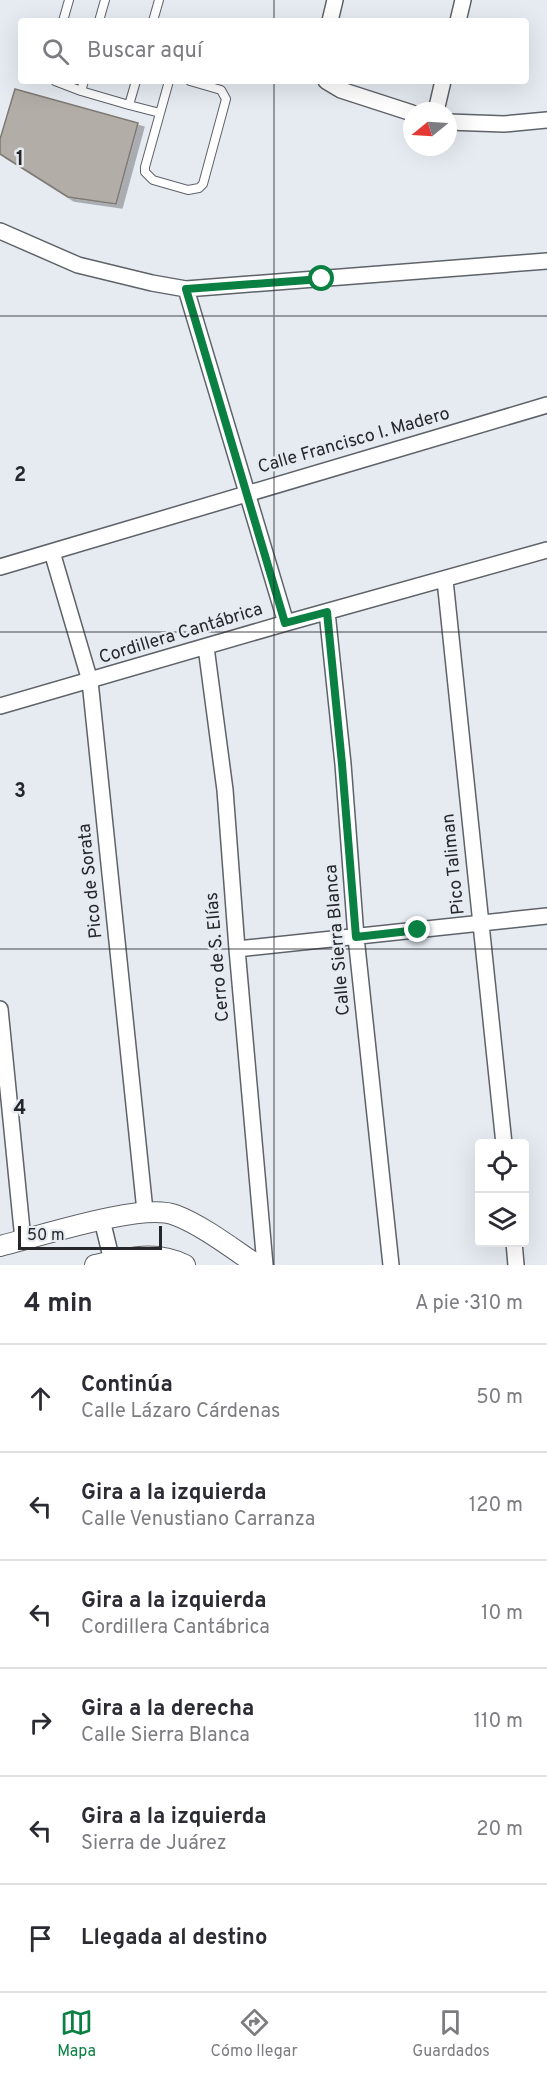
<!DOCTYPE html>
<html lang="es">
<head>
<meta charset="utf-8">
<style>
  body { margin:0; font-family:Overpass,sans-serif; background:#f7f7f7; color:#2b2b33 }
  .controls { position:absolute; right:18px; bottom:18px; display:grid; overflow:hidden; border-radius:6px; box-shadow:0 6px 24px #0002 }
  .controls button { width:54px; height:54px; display:grid; place-items:center; padding:0; border:0; border-bottom:2px solid #e1e1e2; background:#fff; color:#2b2b33; font:30px sans-serif }
  .compass { position:absolute; left:403px; top:102px; width:54px; height:54px; border-radius:50%; background:#fff; box-shadow:0 6px 24px #0002; rotate:252deg }
  .scale { position:absolute; left:18px; bottom:15px; width:144px; box-sizing:border-box; padding-left:6px; border:3px solid #25272a; border-top:0; font-size:16px; line-height:21px; white-space:nowrap; color:#25272a; -webkit-text-stroke:4px #e6ebf2; paint-order:stroke }
  .stop { position:absolute; width:18px; height:18px; margin:-14px; border:4px solid #0b8043; border-radius:50%; background:#fff }
  .stop.end { background:#0b8043; border-color:#fff; box-shadow:0 2px 6px #0008 }
  .list { margin:0; padding:0; list-style:none }
  h2 { display:flex; justify-content:space-between; align-items:center; height:78px; margin:0; padding:0 24px; font-size:26px }
  h2 small { font-size:20px; font-weight:400; color:#7c7c81 }
  .list li { display:grid; grid-template-columns:39px 1fr auto; gap:18px; align-items:center; box-sizing:border-box; height:108px; padding:0 24px; border-top:2px solid #e1e1e2 }
  .list b { display:block; font-size:22px; white-space:nowrap }
  .list p { margin:0; font-size:20px; white-space:nowrap; color:#7c7c81 }
  .list em { font-size:20px; font-style:normal; color:#7c7c81 }
  .icon { flex:none; width:33px; height:33px; fill:none; stroke:currentColor; stroke-width:2; stroke-linecap:round; stroke-linejoin:round }
  .map { position:relative; flex:none; width:547px; height:1265px; overflow:hidden }
  .search { position:absolute; background:#fff; box-shadow:0 6px 24px #0002; left:18px; right:18px; top:18px; height:66px; display:flex; align-items:center; gap:15px; box-sizing:border-box; padding:0 21px; border-radius:6px; color:#7c7c81; font-size:22px }
  .sheet { height:726px; background:#fff }
  nav { display:flex; justify-content:space-around; align-items:center; box-sizing:border-box; height:84px; border-top:2px solid #e1e1e2; background:#fff; font-size:16px; color:#7c7c81 }
  nav a { display:grid; justify-items:center; gap:3px }
  nav .on { color:#0b8043 }
  .map>svg:first-child { display:block }
</style>
</head>
<body>
<div class="map">
<svg width="547" height="1265" viewBox="0 0 547 1265">
  <defs>
    <filter id="shadow"><feDropShadow dx="6" dy="4" stdDeviation="0" flood-color="#0004"/></filter>
  </defs>
  <rect width="100%" height="100%" fill="#e6ebf2"/>
  <path fill="#b3ada7" stroke="#7f7a73" stroke-width="1.5" filter="url(#shadow)" d="M15 89 138 123 116 204 68 197 0 154V139Z"/>
  <g fill="none" stroke-linecap="round" stroke-linejoin="round">
    <defs>
      <path id="service" d="M63 21 69 0
        M99 21 105 0
        M153 21 159 0
        M55 81 81 91
        M84 81 81 91 129 105 136 81
        M169 81 145 167V172L153 180 188 190 199 188 203 184 226 99 221 90 190 81
        M129 105 160 113"/>
      <path id="minor" d="M330 21 335 0
        M458 21 463 0
        M326 81 341 90 412 113
        M436 111 443 81
        M448 122 504 124 547 120
        M0 231 78 265 152 283 186 289 547 261
        M186 289 286 623
        M52 552 90 681 145 1211
        M0 567 547 405
        M445 580 504 1144
        M327 612 343 764 356 937 391 1265
        M206 647 225 790 237 949 265 1265
        M0 706 286 623 547 550
        M237 949 547 916
        M0 1009 23 1240
        M102 1220 113 1265
        M514 1242 516 1265"/>
      <path id="tertiary" d="M0 1246C38 1237 142 1202 175 1215 202 1225 233 1249 257 1265
        M95 1265C126 1258 156 1250 185 1265"/>
    </defs>
    <use href="#service" stroke="#5e6269" stroke-width="10"/>
    <use href="#minor" stroke="#5e6269" stroke-width="18"/>
    <use href="#tertiary" stroke="#5e6269" stroke-width="22"/>
    <use href="#service" stroke="#fff" stroke-width="8"/>
    <use href="#minor" stroke="#fff" stroke-width="15"/>
    <use href="#tertiary" stroke="#fff" stroke-width="20"/>
  </g>
  <g fill="none" stroke-linecap="round" stroke-linejoin="round">
    <path stroke="#0b8043" stroke-width="8" d="M322 279 186 289 285 623 327 612 342 764 356 937 418 930"/>
  </g>
  <path fill="none" stroke="#25272a" stroke-width="1.5" stroke-opacity="0.55" d="M274 0V21M274 81V1265M0 316H547M0 632H547M0 949H547"/>
  <g text-anchor="middle" dominant-baseline="central" stroke-width="5" stroke-linejoin="round" paint-order="stroke">
    <g font-size="18" fill="#25272a" stroke="#e6ebf2">
      <text transform="translate(354 441) rotate(-16)">Calle Francisco I. Madero</text>
      <text transform="translate(181 634) rotate(-17)">Cordillera Cantábrica</text>
      <text transform="translate(454 864) rotate(-96)">Pico Taliman</text>
      <text transform="translate(91 881) rotate(-96)">Pico de Sorata</text>
      <text transform="translate(338 940) rotate(-95)">Calle Sierra Blanca</text>
      <text transform="translate(218 957) rotate(-95)">Cerro de S. Elías</text>
    </g>
  </g>
  <g font-size="20" text-anchor="middle" font-weight="bold" fill="#25272a" stroke="#e6ebf2" stroke-width="5" stroke-linejoin="round" paint-order="stroke">
    <text x="20" y="165">1</text>
    <text x="20" y="481">2</text>
    <text x="20" y="797">3</text>
    <text x="20" y="1114">4</text>
  </g>
</svg>
<div class="controls">
<button><svg class="icon" aria-label="locate" viewBox="0 0 24 24"><circle cx="12" cy="12" r="6"/><path d="M12 2v4M12 18v4M2 12h4M18 12h4"/></svg></button>
<button><svg class="icon" aria-label="layers" viewBox="0 0 24 24"><path d="M12 4l9 5-9 5-9-5zM3 14l9 5 9-5"/></svg></button>
</div>
<svg class="compass" viewBox="-18 -18 36 36"><path d="M0-13l5 13h-10z" fill="#e53935"/><path d="M0 13l5-13h-10z" fill="#7c7c81"/></svg>
<div class="scale">50 m</div>
<div class="stop" style="left:322px;top:279px"></div>
<div class="stop end" style="left:418px;top:930px"></div>
<div class="search"><svg class="icon" aria-label="search" viewBox="0 0 24 24"><circle cx="10" cy="10" r="6"/><path d="M15 15l6 6"/></svg>Buscar aquí</div>
</div>
<section class="sheet">
<h2>4 min<small>A pie · 310 m</small></h2>
<ul class="list">
<li><svg class="icon" aria-label="ahead" viewBox="0 0 24 24"><path d="M12 20V5M6 11l6-6 6 6"/></svg><div><b>Continúa</b><p>Calle Lázaro Cárdenas</p></div><em>50 m</em></li>
<li><svg class="icon" aria-label="left" viewBox="0 0 24 24"><path d="M17 20v-9H6M10 6l-5 5 5 5"/></svg><div><b>Gira a la izquierda</b><p>Calle Venustiano Carranza</p></div><em>120 m</em></li>
<li><svg class="icon" aria-label="left" viewBox="0 0 24 24"><path d="M17 20v-9H6M10 6l-5 5 5 5"/></svg><div><b>Gira a la izquierda</b><p>Cordillera Cantábrica</p></div><em>10 m</em></li>
<li><svg class="icon" aria-label="right" viewBox="0 0 24 24"><path d="M7 20v-9h11M14 6l5 5-5 5"/></svg><div><b>Gira a la derecha</b><p>Calle Sierra Blanca</p></div><em>110 m</em></li>
<li><svg class="icon" aria-label="left" viewBox="0 0 24 24"><path d="M17 20v-9H6M10 6l-5 5 5 5"/></svg><div><b>Gira a la izquierda</b><p>Sierra de Juárez</p></div><em>20 m</em></li>
<li><svg class="icon" aria-label="arrive" viewBox="0 0 24 24"><path d="M6 21V4h12l-3 4 3 4H6"/></svg><div><b>Llegada al destino</b></div></li>
</ul>
</section>
<nav>
<a class="on"><svg class="icon" aria-label="map" viewBox="0 0 24 24"><path d="M3 6l6-2 6 2 6-2v14l-6 2-6-2-6 2zM9 4v14M15 6v14"/></svg>Mapa</a>
<a><svg class="icon" aria-label="directions" viewBox="0 0 24 24"><path d="M12 3l9 9-9 9-9-9zM9 14v-3h6M13 9l2 2-2 2"/></svg>Cómo llegar</a>
<a><svg class="icon" aria-label="saved" viewBox="0 0 24 24"><path d="M7 4h10v16l-5-4-5 4z"/></svg>Guardados</a>
</nav>
</body>
</html>
